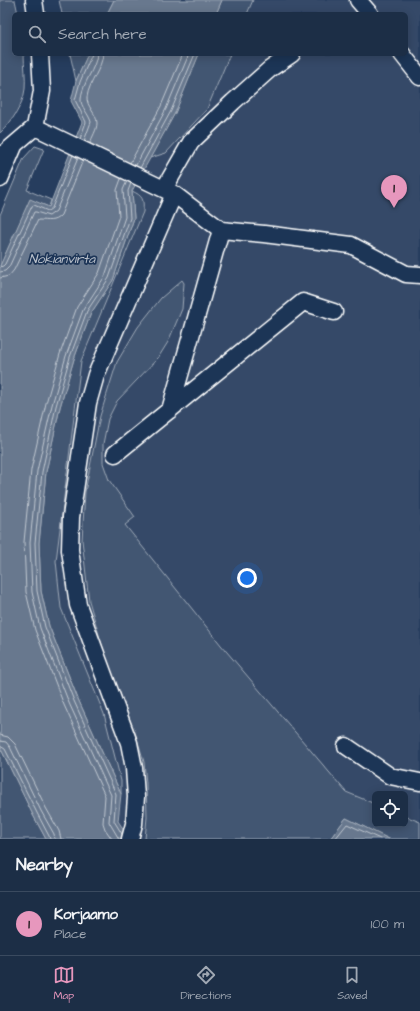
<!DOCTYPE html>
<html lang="en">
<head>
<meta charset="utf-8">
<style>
  body { margin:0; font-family:"Architects Daughter",sans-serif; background:#293a51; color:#f1f3f6 }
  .controls { position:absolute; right:12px; bottom:12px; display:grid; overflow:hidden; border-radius:6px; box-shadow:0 2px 10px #0003 }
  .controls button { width:36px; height:36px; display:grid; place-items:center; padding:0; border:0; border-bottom:1px solid #3a4a5f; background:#1c2e46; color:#f1f3f6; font:20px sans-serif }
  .you { position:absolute; left:247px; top:578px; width:14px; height:14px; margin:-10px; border:3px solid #fff; border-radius:50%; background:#1a73e8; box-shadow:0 0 0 6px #1a73e833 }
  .badge { display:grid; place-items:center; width:26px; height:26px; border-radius:50%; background:#e797bd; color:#111; font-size:13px; font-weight:700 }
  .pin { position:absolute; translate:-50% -33px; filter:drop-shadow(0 1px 2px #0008) }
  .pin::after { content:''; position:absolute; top:21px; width:14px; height:12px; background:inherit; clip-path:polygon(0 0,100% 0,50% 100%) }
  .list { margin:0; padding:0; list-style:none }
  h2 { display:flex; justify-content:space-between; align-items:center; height:52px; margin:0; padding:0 16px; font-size:17px }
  h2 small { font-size:13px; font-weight:400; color:#a0a8b3 }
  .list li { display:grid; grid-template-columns:26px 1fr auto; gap:12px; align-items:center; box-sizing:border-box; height:64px; padding:0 16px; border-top:1px solid #3a4a5f }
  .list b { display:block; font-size:15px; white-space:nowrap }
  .list p { margin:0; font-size:13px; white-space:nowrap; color:#a0a8b3 }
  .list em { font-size:13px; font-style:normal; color:#a0a8b3 }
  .icon { flex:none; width:22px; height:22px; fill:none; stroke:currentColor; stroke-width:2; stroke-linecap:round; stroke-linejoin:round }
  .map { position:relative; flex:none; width:420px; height:839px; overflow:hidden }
  .search { position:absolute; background:#1c2e46; box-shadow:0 2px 10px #0003; left:12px; right:12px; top:12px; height:44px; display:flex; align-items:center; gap:10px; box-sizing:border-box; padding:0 14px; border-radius:6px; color:#a0a8b3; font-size:15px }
  .sheet { height:116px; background:#1c2e46 }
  nav { display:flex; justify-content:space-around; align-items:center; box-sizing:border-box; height:56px; border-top:1px solid #3a4a5f; background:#1c2e46; font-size:11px; color:#a0a8b3 }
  nav a { display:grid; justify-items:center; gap:2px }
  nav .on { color:#e797bd }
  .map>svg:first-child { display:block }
</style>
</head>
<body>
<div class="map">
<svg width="420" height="839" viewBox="0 0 420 839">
  <rect width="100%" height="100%" fill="#263d5e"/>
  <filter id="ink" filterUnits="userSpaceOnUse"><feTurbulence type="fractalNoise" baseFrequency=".025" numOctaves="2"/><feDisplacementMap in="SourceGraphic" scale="8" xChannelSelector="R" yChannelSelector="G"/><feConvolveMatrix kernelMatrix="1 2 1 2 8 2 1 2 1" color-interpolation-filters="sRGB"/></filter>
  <g filter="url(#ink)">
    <path fill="#344a68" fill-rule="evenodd" d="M222 0H420V839H389L346 818 330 839H130L118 821 121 794 49 626 46 472 132 191 175 113 199 54H406V14H216ZM375 794H405V824H375Z"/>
    <path fill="#425672" stroke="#a0aab8" d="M0 0H15L18 14H14V54H24C24 65 26 78 25 89 23 105 12 122 0 133Z
      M59 0H114L107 14H62Z
      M222 0H253L247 14H216Z
      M70 54H88L76 81Z
      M199 54H230L207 109 166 153 150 158 175 113Z
      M35 146 44 149 27 190 51 200 49 207 30 200 0 266V215L24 158Z
      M132 191C143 196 144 199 143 212L81 361 56 561 61 608 104 714 121 781V794L78 699 49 626 41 591 39 543 46 472 60 407 74 359 91 313 113 280 134 218Z
      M182 280 184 283 182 309 168 342 158 358 117 401 108 419 103 444V463L109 480 135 517 125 525 221 645 346 792 375 804V824H405V816L420 822V839H389L346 818 330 839H145L147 817 146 783 144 762 136 735 105 655 89 601 82 540 85 492 100 416 117 362 138 327 161 298Z
      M0 747 33 815 46 839H0Z"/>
    <path fill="#67788e" stroke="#a4aebb" d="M114 0H222L216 14H107Z
      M88 54H199L175 113 132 191 134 218 113 280 91 313 74 359 60 407 46 472 39 543 41 591 49 626 78 699 121 794 118 821 130 839H46L33 815 0 747V266L30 199 49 207 82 122 71 101 76 81Z
      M346 818 389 839H330Z"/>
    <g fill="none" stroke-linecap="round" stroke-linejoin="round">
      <path stroke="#c2c9d2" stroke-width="1" d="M80 139 86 122 75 100 80 82 92 54
        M84 141 91 122C89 114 80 106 81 99 82 83 96 69 97 54
        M90 143C92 137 97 130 97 123 97 114 86 106 87 97 89 82 102 69 103 54
        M130 163 161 106 183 54
        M136 165 166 109 189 54
        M140 168 171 111 195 54
        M0 267 3 266 5 264 32 206 34 205 48 211 52 208 73 155
        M0 272 5 271 9 267 34 212H36L49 216 56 211 78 158
        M0 278 9 276 14 270 38 220C47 220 54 223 61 215L83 160
        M0 735 8 737 15 744 46 808 59 831 61 839
        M0 741 6 742 10 747 41 811 54 834 55 839
        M0 746 5 749 37 813 49 836 50 839
        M122 834 114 821 116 794 74 701 45 627 37 591 35 543 42 472 56 406 70 357 87 311 109 278 130 218 128 191 131 183
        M112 839 105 829 103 823 105 796 64 705 35 630 26 592 24 542 31 470 46 403 60 354 77 307 99 273 119 216 117 190 121 179
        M119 839 109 822 111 795 69 703 40 628 32 592 30 543 37 471 52 405 66 356 83 310 105 276 125 217 123 190 127 181
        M335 839 347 824 380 839"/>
      <defs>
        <path id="lane" d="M34 0 36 14
          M358 0 370 14
          M402 54 420 77
          M35 127 174 194 221 230 264 234 351 245 406 274 420 275
          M0 157 35 127 42 91 40 54
          M0 179 14 146
          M164 189 191 142 233 102 270 69 292 54
          M170 410 221 230
          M115 454 303 302 334 312
          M346 746 390 776 420 782
          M130 839 134 824 136 797 134 768 129 743 78 605 70 550 71 517 88 403 96 375 174 194"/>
      </defs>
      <use href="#lane" stroke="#fff" stroke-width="19"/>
      <use href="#lane" stroke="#1d3557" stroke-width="16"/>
    </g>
  </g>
  <g text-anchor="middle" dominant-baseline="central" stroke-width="3.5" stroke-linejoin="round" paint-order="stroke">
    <g font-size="13" font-style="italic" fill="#bbc2cc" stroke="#1d3557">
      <text x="62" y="259">Nokianvirta</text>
    </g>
  </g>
</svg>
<div class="controls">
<button><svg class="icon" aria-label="locate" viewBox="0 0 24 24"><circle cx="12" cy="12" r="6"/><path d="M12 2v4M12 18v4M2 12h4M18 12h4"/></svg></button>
</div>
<div class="you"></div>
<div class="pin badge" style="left:394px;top:208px">1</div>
<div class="search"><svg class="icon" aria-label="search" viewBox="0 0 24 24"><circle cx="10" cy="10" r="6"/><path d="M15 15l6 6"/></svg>Search here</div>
</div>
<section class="sheet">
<h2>Nearby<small></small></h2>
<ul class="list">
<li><span class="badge">1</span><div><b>Korjaamo</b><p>Place</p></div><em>100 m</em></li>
</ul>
</section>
<nav>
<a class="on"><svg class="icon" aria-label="map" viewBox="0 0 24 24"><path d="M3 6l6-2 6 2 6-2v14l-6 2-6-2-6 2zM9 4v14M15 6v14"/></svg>Map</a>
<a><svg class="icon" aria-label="directions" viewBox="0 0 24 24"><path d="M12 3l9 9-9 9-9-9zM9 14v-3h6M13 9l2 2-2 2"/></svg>Directions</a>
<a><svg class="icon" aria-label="saved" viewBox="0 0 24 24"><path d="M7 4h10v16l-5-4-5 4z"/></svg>Saved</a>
</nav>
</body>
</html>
